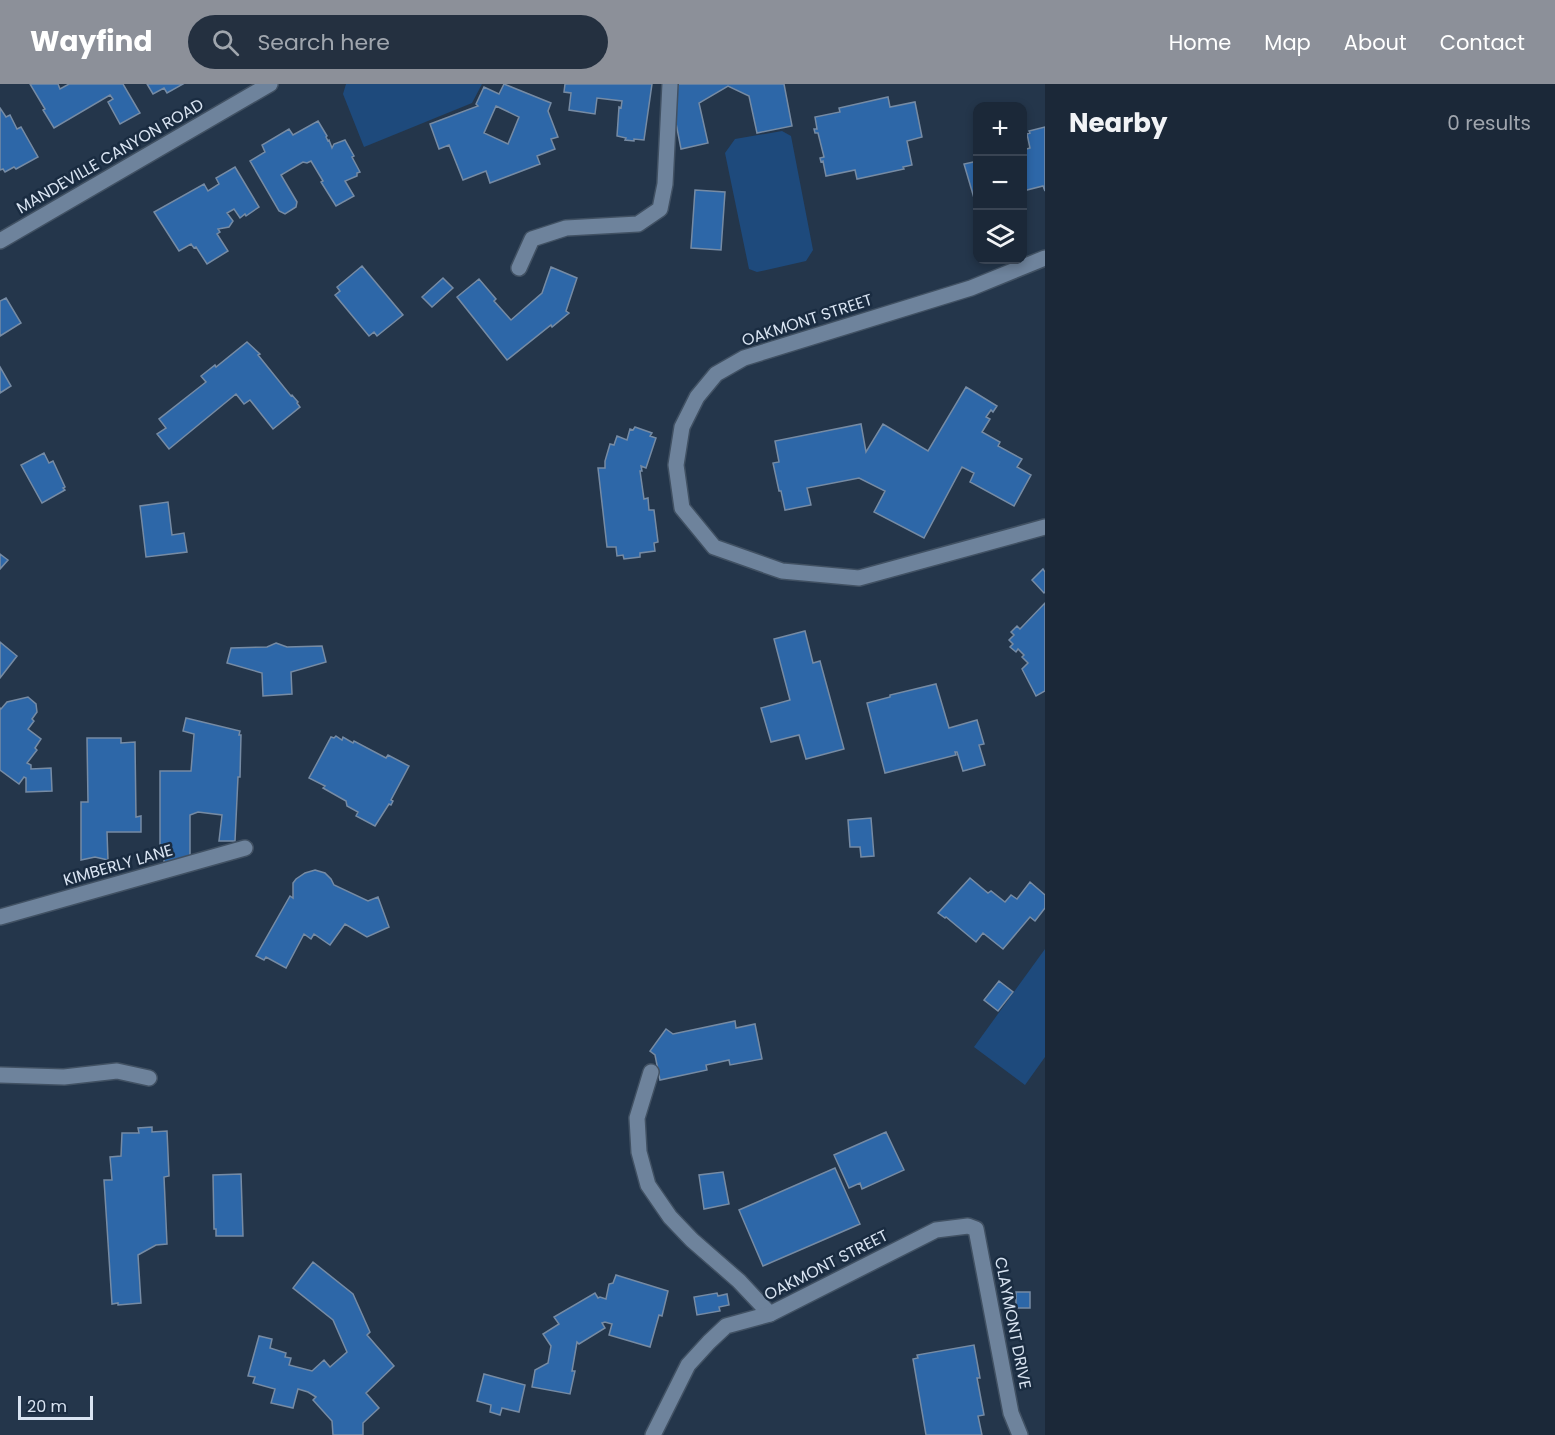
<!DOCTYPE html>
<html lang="en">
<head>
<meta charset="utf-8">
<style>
  body { margin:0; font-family:Poppins,sans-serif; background:#243040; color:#f1f3f6 }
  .controls { position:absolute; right:18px; top:18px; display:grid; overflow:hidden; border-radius:12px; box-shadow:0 3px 9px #0003 }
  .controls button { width:54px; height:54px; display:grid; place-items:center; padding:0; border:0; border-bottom:2px solid #394453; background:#1b2838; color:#f1f3f6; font:30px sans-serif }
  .scale { position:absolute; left:18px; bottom:15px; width:75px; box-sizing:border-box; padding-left:6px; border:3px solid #d9e4f2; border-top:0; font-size:16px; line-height:21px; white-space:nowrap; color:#d9e4f2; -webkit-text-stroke:4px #1a2c41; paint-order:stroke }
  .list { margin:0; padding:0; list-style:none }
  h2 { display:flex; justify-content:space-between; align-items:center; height:78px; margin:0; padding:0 24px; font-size:26px }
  h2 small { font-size:20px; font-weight:400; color:#a0a6ae }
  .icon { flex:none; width:33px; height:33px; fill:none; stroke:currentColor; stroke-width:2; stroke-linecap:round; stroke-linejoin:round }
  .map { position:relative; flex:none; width:1045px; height:1351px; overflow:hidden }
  header { display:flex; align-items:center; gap:36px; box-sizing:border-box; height:84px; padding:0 30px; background:#8c9099; color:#fff }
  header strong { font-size:28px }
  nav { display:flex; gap:33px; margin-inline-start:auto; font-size:21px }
  .search { width:420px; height:54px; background:#243040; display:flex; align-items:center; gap:15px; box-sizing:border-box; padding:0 21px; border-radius:33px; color:#a0a6ae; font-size:22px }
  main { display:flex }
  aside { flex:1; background:#1b2838 }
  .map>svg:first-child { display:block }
</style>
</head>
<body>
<header>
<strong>Wayfind</strong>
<div class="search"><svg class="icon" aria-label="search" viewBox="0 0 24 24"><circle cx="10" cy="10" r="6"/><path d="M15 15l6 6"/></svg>Search here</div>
<nav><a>Home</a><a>Map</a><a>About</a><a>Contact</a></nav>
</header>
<main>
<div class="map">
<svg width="1045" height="1351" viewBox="0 0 1045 1351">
  <rect width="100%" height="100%" fill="#24364b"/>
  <path fill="#1e4a7c" d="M346 0H482L472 19 364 63 343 10Z
    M782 47 791 52 813 166 806 177 757 188 749 185 725 69 735 55Z
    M1045 865V973L1025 1001 974 963Z"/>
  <path fill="#2d67a8" stroke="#768ba4" stroke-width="1.5" fill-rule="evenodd" d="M30 0H58L60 5 69 0H123L140 29 120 40 108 18 113 15 110 11 54 44 43 26 45 25Z
    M147 0H183L167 9 164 4 153 10Z
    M504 0 551 19 548 27 558 53 551 55 555 65 537 72 540 80 490 99 486 87 463 96 449 61 439 65 430 40 478 22 476 20 484 3 499 10ZM496 22 519 33 508 60 484 49Z
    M565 0H652L644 56 634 55V57L625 56 626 54 617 52 619 23 621 24 622 17 597 14 595 30 569 26 571 9 564 8Z
    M678 0H784L792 42 757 49 749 12 728 2 699 19 708 59 681 65 674 29Z
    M888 13 890 23 915 18 922 53 907 57 912 81 903 83 904 85 857 95 855 86 826 92 823 77 821 78 820 74 824 73 818 49H815L814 45H817L815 33 840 28 839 24Z
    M0 24 6 33 10 31 17 45 21 43 38 73 16 85 14 83 5 88 3 85 0 86Z
    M318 37 327 52 326 53 328 57 329 56 332 64 334 60 345 56 354 72 352 73 360 88 357 89V92L345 97 354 112 336 122 321 98 323 97 311 77 307 79 303 78 281 91 297 118 296 123 285 130 279 127 250 77 265 68 262 61 289 45 293 51Z
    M1045 43V107L1043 102 1023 107V66L1030 64 1027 50 1030 49 1029 47Z
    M978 77V123L975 114H974L964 80Z
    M235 83 259 123 246 132 245 130 240 134 234 125 227 129 233 137 229 143 218 145 220 148 217 150 228 167 207 180 196 163 194 164 191 160 179 167 154 128 204 100 208 107 219 100 216 94Z
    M695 106 725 108 721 166 691 164Z
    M362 182 403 231 377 252 374 248 369 252 335 211 340 207 337 203Z
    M551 183 577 194 566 227 569 229 552 243 551 241 507 276 457 213 479 195 496 215 494 217 511 236 542 209Z
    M443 194 453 204 432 223 422 213Z
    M6 214 21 239 0 252V217Z
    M247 258 260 270 258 271 291 312 292 311 298 318 297 319 300 323 273 345 250 316 244 320 236 310 169 365 157 350 166 344 159 335 206 298 201 292 215 281 216 283Z
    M0 283 11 302 0 309Z
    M966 303 997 322 993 328 991 326 986 333 990 335 982 348 1000 358 998 362 1022 375 1017 383 1031 391 1014 422 970 398 974 389 962 383 924 454 874 428 885 407 859 394 807 404 811 421 785 426 781 407H779L773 379 779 378 775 357 861 340 866 368 883 340 928 367Z
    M635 343 652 349 650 352 656 354 646 384 641 382 642 387H640L644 415 648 414 649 426H654L658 458 654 459 655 467 640 469V473L624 475 623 471 617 472 616 463H607L598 384H605V377L610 360 614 361 617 352 627 356 630 345 633 346Z
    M44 369 49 379 53 377 65 403 63 404 65 406 42 419 21 381Z
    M168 418 172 451 184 449 187 468 146 473 140 422Z
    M0 470 8 476 0 485Z
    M1043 485 1045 488V508L1044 509 1032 496Z
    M1045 519V607L1036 612 1022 585 1028 579 1022 573 1024 571 1018 565 1016 568 1010 563 1013 560 1009 556 1014 551 1011 548 1017 542 1020 545Z
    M805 547 813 579 820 577 844 665 806 675 799 651 771 658 761 624 790 616 774 555Z
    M0 558 17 572 0 594Z
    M276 559 287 563 322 562 326 578 291 588 292 610 263 612 262 589 227 579 231 564 267 563Z
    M936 600 949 644 977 636 984 660 979 661 985 681 963 687 957 668H955L956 671 885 689 867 619 890 613V611Z
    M28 613 36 620 37 628 32 635 34 637 28 645 41 655 35 664 37 666 27 679 31 681V685L51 684 52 707 26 708V694L24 693 19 700 0 686V624L1 625 7 618Z
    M186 634 240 647 239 651H241L240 693H238L235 757H219L222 731 198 728 190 731V778H164V762H160V687H191L194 650 183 647Z
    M336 652 342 656 343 653 353 659 354 657 386 674 388 671 409 682 391 716 393 717 391 721 389 720 375 742 356 732 358 728 347 722 346 717 323 704 325 702 309 694 331 653 334 654Z
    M87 654H121V659L135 658 136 733 141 732V748H107L108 776 95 773 81 776V718H88Z
    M871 734 874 772 861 773 860 763H850L848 736Z
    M315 786 325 789 331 795 334 801 368 817 378 813 389 843 367 853 345 840 330 861 314 850 311 855 304 850 286 884 266 873 264 876 256 872 290 812 293 814V799L296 795 305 789Z
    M970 794 988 809 991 807 1005 818 1011 811 1017 815 1030 798 1045 811V824L1035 837 1030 833 1003 865 983 849 976 858 946 833 945 834 938 829Z
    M999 897 1013 908 998 927 984 916Z
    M735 937 736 944 755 940 762 975 730 981 729 976 706 981 707 986 660 996 655 971 650 967 666 945 673 950Z
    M152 1043V1048L167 1047 169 1092 164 1093 167 1160 156 1161 138 1171 141 1219 118 1221V1219L112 1220 104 1096H112L110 1073 121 1072 122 1049H139L138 1044Z
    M886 1048 904 1086 862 1105 860 1099 849 1104 834 1071Z
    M835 1084 860 1140 763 1182 739 1126Z
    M723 1088 729 1120 704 1125 699 1091Z
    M241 1090 243 1152H216V1145H214L213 1091Z
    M313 1178 353 1210 370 1248 367 1251 394 1282 366 1309 379 1324 363 1339V1351H333L332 1337 313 1316 316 1313 308 1308 298 1305 293 1324 271 1319 275 1305 253 1299 255 1293 248 1292 259 1252 272 1255 270 1264 286 1269 285 1273 291 1274 289 1281 312 1287 324 1276 330 1283 347 1268 333 1236 293 1204Z
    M616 1191 668 1207 662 1232 659 1231 650 1263 609 1251 612 1240 605 1238 602 1239 605 1244 579 1260 577 1258 572 1287H575L570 1310 532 1303 535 1286 548 1279 551 1262 543 1250 559 1240 554 1233 595 1209 598 1214 600 1213 606 1215 609 1200 613 1199Z
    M1016 1208H1030V1224H1016Z
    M717 1209 718 1212 727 1210 729 1221 719 1223 720 1227 697 1231 694 1213Z
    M974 1261 980 1294H977L984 1331 978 1332 982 1351H926L913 1275 918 1274 917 1271Z
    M484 1290 525 1301 519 1328 502 1324 500 1331 490 1328 491 1321 477 1317Z"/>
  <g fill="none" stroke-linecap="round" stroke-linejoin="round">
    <defs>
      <path id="lane" d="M519 184 532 155 566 144 638 140 660 125 665 100 670 0
        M651 988 637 1034 639 1068 648 1101 670 1133 692 1156 739 1197 770 1230
        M0 991 64 993 117 987 149 994"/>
      <path id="street" d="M1045 174 971 204 744 274 716 290 697 313 682 343 676 381 682 424 714 463 782 487 859 494 1045 443
        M0 833 245 764
        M653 1351 688 1281 709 1258 726 1242 770 1230 936 1146 968 1142 976 1145 1011 1329 1020 1351"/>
      <path id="secondary" d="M0 157 270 0"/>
    </defs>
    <use href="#lane" stroke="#415163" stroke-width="18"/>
    <use href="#street" stroke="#415163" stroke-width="18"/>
    <use href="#secondary" stroke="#415163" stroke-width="18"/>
    <use href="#lane" stroke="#6e839c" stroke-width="15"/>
    <use href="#street" stroke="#6e839c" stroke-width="15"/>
    <use href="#secondary" stroke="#6e839c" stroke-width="15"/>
  </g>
  <g text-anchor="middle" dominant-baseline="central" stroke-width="5" stroke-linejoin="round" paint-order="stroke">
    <g font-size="16" fill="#d9e4f2" stroke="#1a2c41">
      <text transform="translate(110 72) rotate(-30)">MANDEVILLE CANYON ROAD</text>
      <text transform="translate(807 236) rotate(-18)">OAKMONT STREET</text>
      <text transform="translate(118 781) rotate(-16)">KIMBERLY LANE</text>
      <text transform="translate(826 1181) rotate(-27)">OAKMONT STREET</text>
      <text transform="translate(1013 1239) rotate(79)">CLAYMONT DRIVE</text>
    </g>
  </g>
</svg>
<div class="controls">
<button>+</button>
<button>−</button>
<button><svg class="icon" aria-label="layers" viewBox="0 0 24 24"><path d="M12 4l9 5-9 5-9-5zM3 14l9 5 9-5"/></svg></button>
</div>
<div class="scale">20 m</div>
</div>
<aside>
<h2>Nearby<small>0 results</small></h2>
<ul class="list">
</ul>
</aside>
</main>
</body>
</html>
